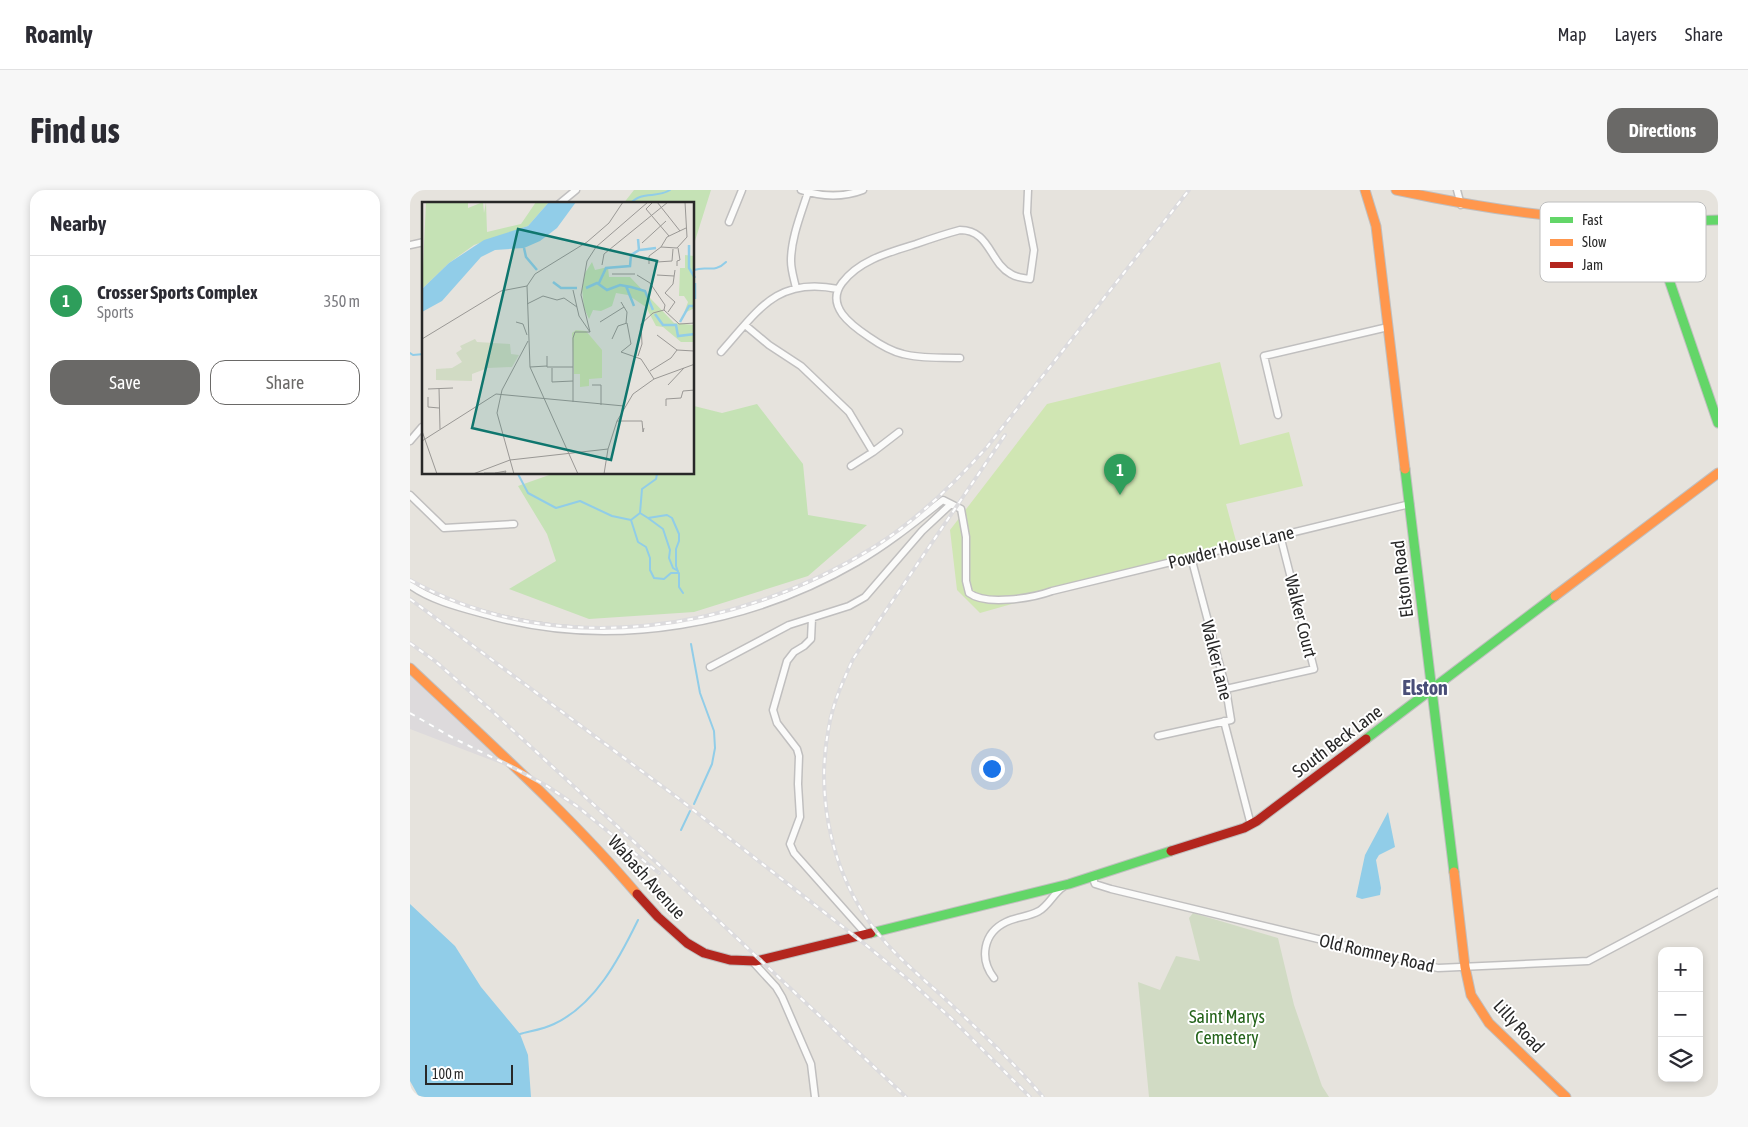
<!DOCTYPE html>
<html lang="en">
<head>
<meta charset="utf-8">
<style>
  body { margin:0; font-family:"Asap Condensed",sans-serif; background:#f7f7f7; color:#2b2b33 }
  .controls { position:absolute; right:15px; bottom:15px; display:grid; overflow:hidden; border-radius:10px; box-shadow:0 2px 8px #0003 }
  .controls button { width:45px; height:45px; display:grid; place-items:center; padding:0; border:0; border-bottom:1px solid #e1e1e2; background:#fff; color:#2b2b33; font:25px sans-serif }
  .scale { position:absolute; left:15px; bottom:12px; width:88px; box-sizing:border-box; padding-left:5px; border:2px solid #282828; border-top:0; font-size:14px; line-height:18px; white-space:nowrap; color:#282828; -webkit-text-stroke:4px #fff; paint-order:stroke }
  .you { position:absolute; left:581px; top:578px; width:18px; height:18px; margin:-12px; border:4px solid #fff; border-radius:50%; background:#1a73e8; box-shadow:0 0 0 8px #1a73e833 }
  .badge { display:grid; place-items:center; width:32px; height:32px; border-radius:50%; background:#6a6967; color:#fff; font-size:16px; font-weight:700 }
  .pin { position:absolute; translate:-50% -41px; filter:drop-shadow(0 1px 2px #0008) }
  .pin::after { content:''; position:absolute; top:26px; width:18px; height:15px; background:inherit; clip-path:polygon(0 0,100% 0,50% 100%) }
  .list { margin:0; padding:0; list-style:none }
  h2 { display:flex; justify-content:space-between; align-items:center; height:65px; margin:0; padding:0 20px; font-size:21px }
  h2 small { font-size:16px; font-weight:400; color:#7c7c81 }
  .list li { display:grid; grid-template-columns:32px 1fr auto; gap:15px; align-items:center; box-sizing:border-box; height:90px; padding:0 20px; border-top:1px solid #e1e1e2 }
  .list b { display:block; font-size:19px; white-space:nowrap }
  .list p { margin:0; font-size:16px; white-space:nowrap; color:#7c7c81 }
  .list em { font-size:16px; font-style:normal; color:#7c7c81 }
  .actions { display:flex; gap:10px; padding:15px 20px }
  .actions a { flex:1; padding:11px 0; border:1px solid #6a6967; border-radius:15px; text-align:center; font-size:18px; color:#6a6967 }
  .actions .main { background:#6a6967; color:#fff }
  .icon { flex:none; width:28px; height:28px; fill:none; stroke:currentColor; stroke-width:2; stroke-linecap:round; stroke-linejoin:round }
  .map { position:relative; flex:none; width:1308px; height:907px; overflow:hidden; border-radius:15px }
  header { display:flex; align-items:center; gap:30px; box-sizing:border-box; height:70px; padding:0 25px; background:#fff; border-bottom:1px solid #e1e1e2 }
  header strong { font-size:24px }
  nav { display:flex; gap:28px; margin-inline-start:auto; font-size:18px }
  .intro { display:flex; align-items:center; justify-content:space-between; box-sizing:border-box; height:120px; padding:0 30px }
  h1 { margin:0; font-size:35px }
  .button { padding:12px 22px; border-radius:15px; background:#6a6967; color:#fff; font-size:18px; font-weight:700 }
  main { display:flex; gap:30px; padding:0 30px }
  aside { flex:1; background:#fff; border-radius:15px; box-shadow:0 2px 8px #0003 }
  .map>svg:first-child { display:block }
</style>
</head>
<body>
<header>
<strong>Roamly</strong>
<nav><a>Map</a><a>Layers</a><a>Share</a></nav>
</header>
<div class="intro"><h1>Find us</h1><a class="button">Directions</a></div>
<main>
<aside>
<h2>Nearby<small></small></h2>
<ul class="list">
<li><span class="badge" style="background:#2e9e5b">1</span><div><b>Crosser Sports Complex</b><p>Sports</p></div><em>350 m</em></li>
</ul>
<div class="actions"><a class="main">Save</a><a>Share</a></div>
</aside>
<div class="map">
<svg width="1308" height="907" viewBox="0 0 1308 907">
  <rect width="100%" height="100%" fill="#e6e3dd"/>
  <path fill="#dddadc" d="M0 482 94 575 0 539Z"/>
  <path fill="#c5e2b5" d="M224 0H301L284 54V14H213Z
    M347 214 393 274 398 325 457 335 398 386 284 422 179 429 99 399 146 371 137 344 108 296 142 284H284V216L312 223Z"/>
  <path fill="#d1dbc4" d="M783 723 868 748 884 815 912 896 919 907H739L728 792 750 800 766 766 790 771 779 728Z"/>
  <path fill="#d0e6b3" d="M810 172 830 255 879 242 893 296 816 314 826 351 570 423 547 400 540 340 637 214Z"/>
  <path fill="#91cde8" d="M978 622 985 657 969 665 966 670 971 698 970 705 952 709 946 707 955 665Z
    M0 714 45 756 71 797 110 844 118 865 121 907H9L0 891Z"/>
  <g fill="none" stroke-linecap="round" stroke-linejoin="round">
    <path stroke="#91cde8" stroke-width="2" d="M220 14C232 0 246 9 260 0
      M284 80C297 75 304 84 316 72
      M0 163 3 165 14 164
      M108 284 118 303 146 318 170 311 202 326 221 330
      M247 284 246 289 232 299 230 323 221 330 228 352 236 357 240 368V380L244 388 254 389 261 383H269V397L273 403
      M230 323 238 328 257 325 262 328 269 344V351L266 359V376L268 382
      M238 328 253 339 260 360 259 368 263 378 268 381
      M281 454 290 503 304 541 305 558 302 574 284 614
      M271 640 280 621
      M110 844C121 841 134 839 144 834 185 815 209 769 228 730"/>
    <defs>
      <path id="street" d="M391 0C412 7 432 8 453 0
        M1047 0 1051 15
        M149 14 166 0
        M319 32 332 0
        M0 55 14 52
        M386 98C384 89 381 80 381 71 381 48 391 24 398 2
        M335 135 359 155 391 176 439 222 463 262
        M311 162C347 122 366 86 428 99
        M550 168C531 167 511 169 493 164 480 161 469 154 459 147 441 135 415 116 432 93 449 70 480 62 506 54 520 49 535 44 550 40 580 40 579 72 601 84 607 88 614 88 620 89L624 60 617 23 618 0
        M868 225 854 166 978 137
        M0 251 12 237
        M441 276 463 262 489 242
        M0 305 34 338 104 334
        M0 395C23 412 57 419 85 427 205 459 340 434 447 372 478 354 505 332 533 310L541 314
        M402 428 401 449 394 456 384 462 377 471 363 520 367 533 387 559 389 566 388 594 390 627 380 654 384 663 456 744
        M300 477 379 435 439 416 455 407 512 341 541 314 551 319 556 347V391L559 403C576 416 623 408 642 401L1000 314
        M816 499 904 479 870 345
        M814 531 841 635
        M748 546 821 530 816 499 781 367
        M682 686 685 694 701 699 1028 778 1178 771 1308 702
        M343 772 366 797 372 807 401 874 405 907
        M584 788C569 769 573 743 596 732 606 727 618 727 629 721 639 715 643 704 653 697"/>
      <path id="fast" d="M1239 32 1308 30
        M1242 40 1308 233
        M995 279 1044 682
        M956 549 1145 406
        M461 743 659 694 761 661"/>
      <path id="slow" d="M955 0 966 36 995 279
        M986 0C1070 18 1153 31 1239 32L1242 40
        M1145 406 1308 283
        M0 478C78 552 158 623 227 704
        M1044 682 1055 777 1061 805 1079 833 1156 907"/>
      <path id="jam" d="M761 661 834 638 847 631 956 549
        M227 704 248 727 277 753 294 763 320 770 346 771 461 743"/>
    </defs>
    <use href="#street" stroke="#c0bfbf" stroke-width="9"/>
    <use href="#fast" stroke="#c0bfbf" stroke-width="11"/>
    <use href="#slow" stroke="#c0bfbf" stroke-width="11"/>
    <use href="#jam" stroke="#c0bfbf" stroke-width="11"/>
    <use href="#street" stroke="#fbfbfa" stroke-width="6"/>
    <use href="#fast" stroke="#63d668" stroke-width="9"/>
    <use href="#slow" stroke="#ff974d" stroke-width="9"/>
    <use href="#jam" stroke="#b3261e" stroke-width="9"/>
    <defs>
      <path id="rail" d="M595 245 443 469C433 491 423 513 419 536 404 612 424 695 476 753 493 772 512 788 531 805 566 838 602 870 633 907
        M0 390C145 471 327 442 464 357 507 330 543 295 577 257L779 0
        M0 409 268 608 451 751 500 791 542 829 620 907
        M0 453 25 471 81 520 247 673 496 907
        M0 523 45 549 106 579 137 596 168 617 249 683"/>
    </defs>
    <use href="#rail" stroke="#dcdbdd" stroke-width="4"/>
    <use href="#rail" stroke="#fff" stroke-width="2" stroke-dasharray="5.5" stroke-linecap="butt"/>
  </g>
  <g text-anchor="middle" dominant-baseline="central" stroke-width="4" stroke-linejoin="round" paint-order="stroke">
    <g font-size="18" fill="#282828" stroke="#fff">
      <text transform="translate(821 357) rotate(-14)">Powder House Lane</text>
      <text transform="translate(992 389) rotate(-97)">Elston Road</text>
      <text transform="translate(891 426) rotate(76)">Walker Court</text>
      <text transform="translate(807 470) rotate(76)">Walker Lane</text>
      <text transform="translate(927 551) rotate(-37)">South Beck Lane</text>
      <text transform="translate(237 687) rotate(48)">Wabash Avenue</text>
      <text transform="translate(967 763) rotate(13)">Old Romney Road</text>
      <text transform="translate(1109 836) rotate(47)">Lilly Road</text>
    </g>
    <g font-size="18" fill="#24631a" stroke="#fff">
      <text x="817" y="826">Saint Marys<tspan x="817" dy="21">Cemetery</tspan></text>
    </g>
    <g font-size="20" font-weight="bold" fill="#494e78" stroke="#fff">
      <text x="1015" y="497">Elston</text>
    </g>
  </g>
  <g transform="translate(12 12)">
    <rect width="272" height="272" fill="#e6e3dd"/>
    <path d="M4 0H46V6L61 0 62 11 64 0 65 30 99 22 114 0H127L106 24 52 43 27 61 0 87ZM263 53 272 54 273 106 262 111 266 100 262 94H257L258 66H263ZM170 60 173 68 186 65 187 75H208L252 121 272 123V140H259L241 125 234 124 224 105 206 93 194 91 190 104 179 109 171 108 167 117 162 106 160 87 163 71Z" fill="#c5e2b5"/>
    <path d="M53 137 55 140 88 142 89 152 97 153 90 165 66 166 50 172V179L14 178V167L30 166 40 160 34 151 40 147 38 144Z" fill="#d1dbc4"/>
    <path d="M154 128 164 129 180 148V176L167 177V184L158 185V172H152L150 131Z" fill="#d0e6b3"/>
    <path d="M127 0H154L135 26 118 39 102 46 73 48 59 55 20 99 0 110V87L27 61 62 38 106 24Z" fill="#91cde8"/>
    <path fill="none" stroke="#91cde8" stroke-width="2.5" d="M267 43V66L273 76M102 46 104 55 115 68M218 48 234 46M131 80 139 86H155M177 81 184 66 208 64 209 53 217 48 216 37M273 81V97M204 84 212 104M164 86 175 81 185 88 198 83 209 85 223 89 231 108M233 112 241 123H254L256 134 273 132M258 120 267 104H273"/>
    <path fill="none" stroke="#9a9895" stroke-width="1" d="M231 0 224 7 247 34M235 0 258 29M263 0 265 35 255 46 239 45 245 35 264 26M220 41 244 19M235 60 250 59 251 47M227 62V54L239 45M180 63 182 52 246 0M255 64V59L258 58 256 46M190 72H213M215 73 228 81 243 103 242 108M235 73 252 74M151 88 157 114 168 130H153L151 136V200M199 100 205 110 204 121M105 102 121 94 135 98 142 96 155 105M246 110 253 100 243 91 251 82 253 68M94 120 101 122 105 133M178 120 202 105M168 130 159 93 165 59 174 45 226 0M235 133 255 148 272 149M0 137 79 89 105 84M190 137 196 124 205 121 209 142 199 150M199 150 219 157 232 177M125 154V165H151M216 154 220 142 219 122 231 111 242 108 257 122 273 121M108 165 125 164M130 166V180L151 179M228 169 249 156 255 148M170 183H179V203M246 183 262 166M17 186 18 227M6 187 31 186M6 195V205L17 206M244 204V197L259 196 261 189 273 188M195 219H220L221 230 222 226M0 229 15 272M0 239 74 192 202 204M62 271H83L84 269 73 271M51 272 88 258 186 247 195 219 211 192 232 177 273 162M92 272 75 211 80 188 106 139M135 272H153M156 272 108 165 105 84 113 72 165 40 187 21 201 0M182 272 186 247"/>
    <path fill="#0f766e" fill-opacity="0.15" stroke="#0f766e" stroke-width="2.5" d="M96 27 235 59 189 258 50 226Z"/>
    <rect width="272" height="272" fill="none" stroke="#282828" stroke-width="2.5"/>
  </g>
  <rect x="1130" y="12" width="166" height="80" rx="8" fill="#fff" stroke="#bebebe" stroke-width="1"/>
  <rect x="1140" y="27" width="23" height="6" fill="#63d668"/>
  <rect x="1140" y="49" width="23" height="7" fill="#ff974d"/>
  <rect x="1140" y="72" width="23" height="6" fill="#b3261e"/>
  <g font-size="14" fill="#282828">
    <text x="1172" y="35">Fast</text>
    <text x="1172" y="57">Slow</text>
    <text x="1172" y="80">Jam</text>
  </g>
</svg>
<div class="controls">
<button>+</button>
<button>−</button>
<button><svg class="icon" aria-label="layers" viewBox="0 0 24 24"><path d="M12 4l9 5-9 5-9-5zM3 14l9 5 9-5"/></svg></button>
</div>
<div class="scale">100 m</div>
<div class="you"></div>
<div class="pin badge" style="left:710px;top:305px;background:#2e9e5b">1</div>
</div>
</main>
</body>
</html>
